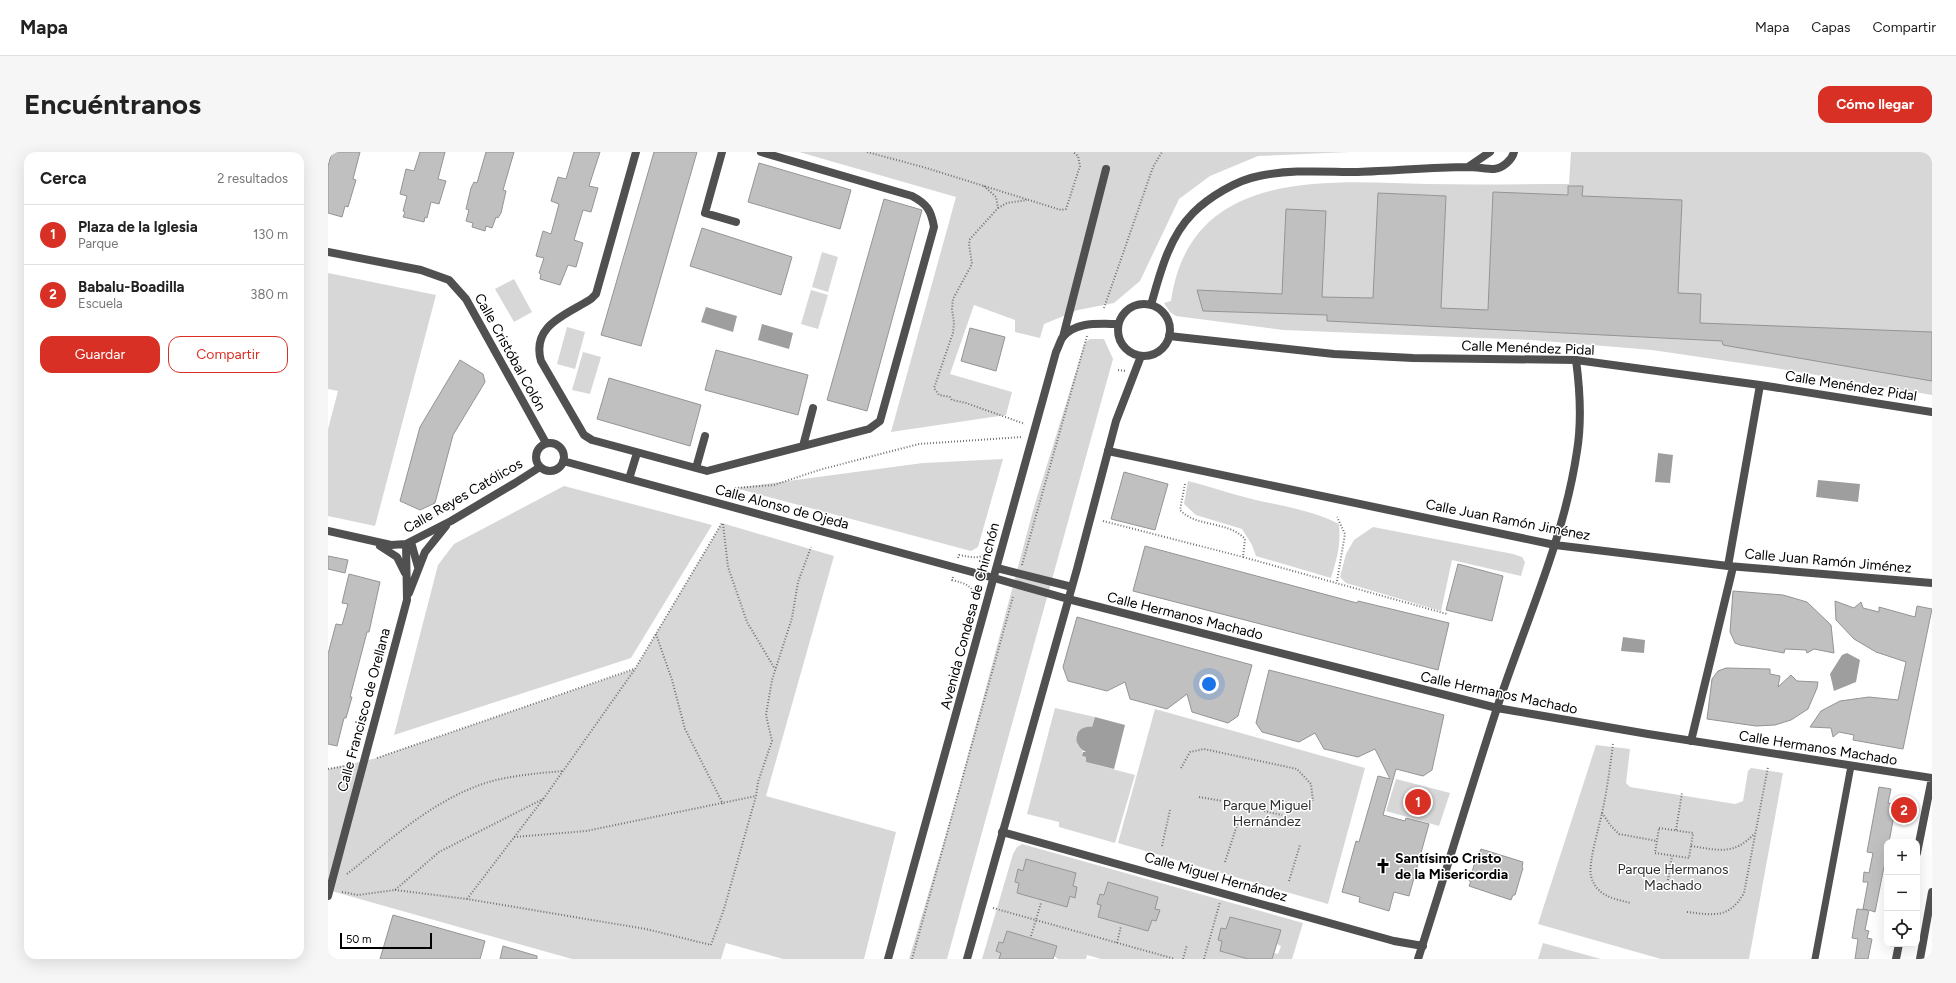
<!DOCTYPE html>
<html lang="es">
<head>
<meta charset="utf-8">
<style>
  body { margin:0; font-family:Figtree,sans-serif; background:#f6f6f6; color:#222 }
  .controls { position:absolute; right:12px; bottom:12px; display:grid; overflow:hidden; border-radius:8px; box-shadow:0 4px 16px #0002 }
  .controls button { width:36px; height:36px; display:grid; place-items:center; padding:0; border:0; border-bottom:1px solid #e0e0e0; background:#fff; color:#222; font:20px sans-serif }
  .scale { position:absolute; left:12px; bottom:10px; width:92px; box-sizing:border-box; padding-left:4px; border:2px solid #000; border-top:0; font-size:11px; line-height:14px; white-space:nowrap; color:#000; -webkit-text-stroke:3px #fff; paint-order:stroke }
  .you { position:absolute; left:881px; top:532px; width:14px; height:14px; margin:-10px; border:3px solid #fff; border-radius:50%; background:#1a73e8; box-shadow:0 0 0 6px #1a73e833 }
  .badge { display:grid; place-items:center; width:26px; height:26px; border-radius:50%; background:#d93025; color:#fff; font-size:13px; font-weight:700 }
  .pin { position:absolute; translate:-50% -50%; border:2px solid #fff; box-shadow:0 1px 4px #0006 }
  .list { margin:0; padding:0; list-style:none }
  h2 { display:flex; justify-content:space-between; align-items:center; height:52px; margin:0; padding:0 16px; font-size:17px }
  h2 small { font-size:13px; font-weight:400; color:#767676 }
  .list li { display:grid; grid-template-columns:26px 1fr auto; gap:12px; align-items:center; box-sizing:border-box; height:60px; padding:0 16px; border-top:1px solid #e0e0e0 }
  .list b { display:block; font-size:15px; white-space:nowrap }
  .list p { margin:0; font-size:13px; white-space:nowrap; color:#767676 }
  .list em { font-size:13px; font-style:normal; color:#767676 }
  .actions { display:flex; gap:8px; padding:12px 16px }
  .actions a { flex:1; padding:9px 0; border:1px solid #d93025; border-radius:12px; text-align:center; font-size:14px; color:#d93025 }
  .actions .main { background:#d93025; color:#fff }
  .icon { flex:none; width:22px; height:22px; fill:none; stroke:currentColor; stroke-width:2; stroke-linecap:round; stroke-linejoin:round }
  .map { position:relative; flex:none; width:1604px; height:807px; overflow:hidden; border-radius:12px }
  header { display:flex; align-items:center; gap:24px; box-sizing:border-box; height:56px; padding:0 20px; background:#fff; border-bottom:1px solid #e0e0e0 }
  header strong { font-size:19px }
  nav { display:flex; gap:22px; margin-inline-start:auto; font-size:14px }
  .intro { display:flex; align-items:center; justify-content:space-between; box-sizing:border-box; height:96px; padding:0 24px }
  h1 { margin:0; font-size:28px }
  .button { padding:10px 18px; border-radius:12px; background:#d93025; color:#fff; font-size:14px; font-weight:700 }
  main { display:flex; gap:24px; padding:0 24px }
  aside { flex:1; background:#fff; border-radius:12px; box-shadow:0 4px 16px #0002 }
  .map>svg:first-child { display:block }
</style>
</head>
<body>
<header>
<strong>Mapa</strong>
<nav><a>Mapa</a><a>Capas</a><a>Compartir</a></nav>
</header>
<div class="intro"><h1>Encuéntranos</h1><a class="button">Cómo llegar</a></div>
<main>
<aside>
<h2>Cerca<small>2 resultados</small></h2>
<ul class="list">
<li><span class="badge">1</span><div><b>Plaza de la Iglesia</b><p>Parque</p></div><em>130 m</em></li>
<li><span class="badge">2</span><div><b>Babalu-Boadilla</b><p>Escuela</p></div><em>380 m</em></li>
</ul>
<div class="actions"><a class="main">Guardar</a><a>Compartir</a></div>
</aside>
<div class="map">
<svg width="1604" height="807" viewBox="0 0 1604 807">
  <rect width="100%" height="100%" fill="#fff"/>
  <path fill="#d7d7d7" fill-rule="evenodd" d="M471 0H1022L930 4 882 24 851 47 812 129 786 151 750 158 716 172 712 186 687 180V168L646 153 622 222 684 240 678 263 563 280 628 45Z
    M1243 0H1604V243L1453 217 1324 198 1203 188 955 178 848 164 842 160 836 151 843 149C862 16 997 29 1098 32 1146 33 1193 32 1241 32Z
    M494 100 510 105 500 140 484 135Z
    M0 121 108 143 47 374 0 364V277L10 239 0 237Z
    M186 127 204 160 186 170 167 137Z
    M483 138 500 143 490 177 473 172Z
    M239 175 257 180 247 217 229 212Z
    M762 187H776L785 207 619 807H581L628 648 706 355 757 190Z
    M255 200 273 205 262 242 244 238Z
    M675 307 650 395 643 399 407 336 595 311Z
    M860 329C880 334 900 341 920 346 951 354 982 357 1011 372 1013 393 1009 406 1003 426L928 404 924 393 914 377 868 363 856 352Z
    M236 334 384 373 303 506 66 583 110 413 126 392Z
    M394 371 506 404 438 644 568 680 536 807H455L398 791 393 807H244L0 738V617L49 606 307 517Z
    M1045 375 1185 402 1194 405 1197 410 1193 424 1124 408 1113 459 1018 431 1012 425 1018 402 1026 388Z
    M727 556 767 565 764 575 755 576 748 583 750 594 755 598 754 604 758 605V610L807 623 787 691 731 675V670L699 662Z
    M827 557 1037 616 1000 752 790 691Z
    M1268 593 1302 597 1298 631 1302 635 1407 652 1415 649 1420 619 1423 616 1455 621 1421 807H1333L1210 772Z
    M1068 627 1122 641 1111 674 1058 659Z
    M694 692 975 771 964 807H944L946 801 950 802 953 794 949 792 952 778 902 765 899 777 893 776 894 789 892 799 920 807H773L759 803 758 807H730L726 804 729 794 679 779 675 791 671 790 669 799 673 801 671 807H654L685 702 689 695ZM699 707 748 721 745 734 749 736 747 745 742 744 739 755 689 741 691 731 687 730 690 718 695 719ZM780 730 830 745 827 757 831 758 828 769 824 768 820 779 770 765 773 753 769 752 772 742 776 743Z
    M1215 791 1273 807H1210Z"/>
  <path fill="#9e9e9e" d="M378 155 409 164 405 180 373 170Z
    M434 172 465 181 461 197 430 188Z
    M1330 301 1345 303 1342 331 1327 330Z
    M1490 328 1532 332 1530 350 1488 345Z
    M1295 485 1317 488 1316 501 1293 499Z
    M1519 501 1532 508 1528 530 1506 539 1502 522 1514 503Z
    M767 565 797 573 786 617 758 610V605L754 604 755 600H758C743 593 746 573 764 575Z"/>
  <path fill="#c0c0c0" stroke="#949494" d="M4 0H32L25 27 28 28 20 55 17 54 14 65 0 61V14Z
    M92 0H117L110 27 118 29 111 52 103 50 99 66 97 65 96 70 75 65 77 60 75 59 79 44 72 42 78 17 86 19Z
    M158 0H186L175 38 178 39 173 61 170 66 168 65 164 76 158 74 157 79 144 75 145 71 138 69 141 58 138 57 143 36 146 30 149 31Z
    M246 0H272L261 34 270 36 263 60 255 58 246 88 255 91 248 115 240 113 232 133 212 127 213 122 211 121 216 106 208 104 215 79 223 82 231 52 223 49 230 25 238 27Z
    M326 0H369L313 194 273 183Z
    M431 11 523 38 512 77 420 50Z
    M1240 34H1255L1254 44 1354 48 1350 141 1373 142 1372 171 1604 180V229L1395 193 1394 189 999 169V163L875 159 869 138 954 142 958 57 998 59 994 145 1045 146 1050 41 1118 44 1113 156 1160 158 1165 40 1240 43Z
    M556 47 594 58 539 259 499 248Z
    M374 76 464 105 453 143 362 114Z
    M642 176 677 185 668 219 633 209Z
    M388 198 480 223 470 263 377 238Z
    M132 208 155 222 157 230 125 283 107 351 92 358 72 349 92 275Z
    M281 226 373 253 362 294 269 267Z
    M796 320 840 332 827 378 783 367Z
    M817 394 1029 451 1030 449 1121 471 1110 518 805 439Z
    M0 404 20 408 17 421 0 417Z
    M1130 412 1175 424 1164 469 1118 458Z
    M21 422 52 430 41 480H39L22 545H24L18 566H16L9 594 0 592V502L8 472 14 473 20 452 14 451Z
    M1405 439 1455 443 1479 450 1503 473 1506 501 1486 497 1479 501 1478 498 1457 497 1456 501 1412 493 1407 491 1402 480Z
    M1507 449 1526 456 1533 450 1535 456 1551 460V455L1587 465 1589 454 1604 457 1575 597 1525 588 1526 583 1511 580 1505 585 1503 576 1482 575 1493 559 1512 549 1541 545 1570 548 1578 510 1548 500 1526 487 1508 468Z
    M749 465 924 513 910 564 900 571 864 560 859 542 839 557 802 547 797 530 779 539 740 529 735 515Z
    M1398 516 1442 517V522L1452 524 1450 535 1463 523 1469 529 1490 530 1489 536 1480 557 1463 568 1447 573 1428 574 1379 567 1384 527 1390 519Z
    M941 518 1116 563 1104 618 1095 624 1068 617 1055 663 1077 669 1078 666 1101 672 1081 744 1066 740 1061 759 1031 750 1032 745 1014 740 1028 689 1031 690 1050 624 1062 627 1047 597 1030 605 996 597 987 581 971 590 934 580 928 571Z
    M1551 635 1563 637 1560 651 1568 653 1561 690H1559V700L1547 760 1541 758 1537 778 1541 779 1539 786 1544 787 1540 807H1527L1530 787 1524 786 1529 757 1540 758 1535 757 1540 730H1535L1536 720 1541 721 1545 701 1539 700Z
    M1153 697 1195 710 1194 715 1195 716 1187 743H1185L1183 748 1141 734 1143 729H1141L1150 701 1151 702Z
    M698 707 748 721 745 734 749 735 747 746 742 744 739 755 689 741 691 731 687 730 690 717 695 719Z
    M780 730 830 745 827 757 832 758 828 769 824 768 820 779 770 765 773 753 769 752 772 742 776 743Z
    M65 763 157 789 152 807H52Z
    M902 765 953 778 944 807H920L892 799 894 789 890 788 893 776 898 777Z
    M679 779 729 794 725 807H671L673 801 668 799 671 790 675 791Z
    M175 794 209 804V807H172Z"/>
  <g fill="none" stroke-linecap="round" stroke-linejoin="round">
    <path stroke="#727272" stroke-width="2" stroke-dasharray="1 2" stroke-linecap="butt" d="M539 0 595 15 733 58 738 57 752 14 750 4 745 0
      M656 34 668 45 670 56 642 87 641 92 644 112 625 147 624 157 626 171 625 181 606 236 611 243 622 245 624 248 638 251 697 272
      M670 56 679 51 699 48
      M776 156 825 15 834 0
      M790 218 797 219
      M857 332 852 358C869 376 899 368 917 387L915 405 1119 462
      M407 336 446 333 491 318 591 292 694 285
      M775 369 915 405
      M395 372 400 415 419 470 447 517
      M630 406 631 403C644 405 653 409 662 397
      M694 413 759 184
      M625 425 624 428C636 431 644 433 649 446
      M1009 429 1017 382 1009 365
      M328 482 344 528 357 577 395 652
      M1285 592C1282 615 1279 639 1274 661 1271 676 1260 711 1263 724 1268 744 1286 747 1303 751
      M49 606 306 517
      M853 616 862 600 876 597 969 617 983 632 985 649
      M0 617 17 614
      M871 645 894 649
      M936 659 954 663
      M1274 661 1283 674 1291 682 1329 689
      M1331 676 1365 681 1361 706 1327 701Z
      M1348 678 1354 641
      M186 685 258 679 428 644 430 630 444 589 438 563 444 528 464 466 470 430 483 395
      M834 694 842 658
      M1363 694C1390 698 1406 704 1427 681
      M897 710 910 670
      M19 722C65 686 110 643 168 628 190 623 212 621 235 619
      M1340 728 1344 704
      M961 729 972 693
      M67 738 139 747 318 777 383 793 396 757 428 644
      M14 740 30 743 67 738 111 700 215 647
      M139 747 216 646 307 517 394 371
      M665 756 847 807
      M1359 760C1386 763 1401 767 1416 741L1440 615
      M703 784 713 751
      M789 791 793 774
      M584 807 685 445
      M855 807 859 793
      M876 807 892 750"/>
    <path stroke="#505050" stroke-width="7" d="M1487 807 1523 614"/>
    <path stroke="#505050" stroke-width="8" d="M308 0 268 142 263 147C238 163 203 173 213 209L256 283 264 288 379 319 541 277 552 269 606 75C603 58 599 52 584 44L433 0
      M394 0 377 61 408 70
      M0 100 93 118 121 128 138 147 218 291
      M841 184 1006 202 1085 206 1248 208 1432 233 1604 260
      M208 305a14 14 0 1 1 28 0a14 14 0 1 1-28 0Z
      M475 294 485 256
      M780 299 1227 393 1400 414 1604 431
      M235 309 666 426
      M368 316 377 284
      M301 327 309 301
      M0 379 63 393 78 392 123 369 187 331 212 315
      M83 390 90 415
      M52 394 69 405 77 421
      M1400 414 1432 233
      M81 441 97 400 118 374
      M740 447 1169 556 1320 582 1604 626
      M1363 589 1405 415
      M674 680 1066 789 1095 794
      M1589 701 1604 626
      M0 744 79 448 78 392
      M1090 807C1117 723 1142 639 1169 556 1197 471 1236 388 1249 299 1254 269 1252 238 1248 208
      M1568 807 1571 792
      M1592 807 1604 740"/>
    <path stroke="#505050" stroke-width="8" d="M1140 15 1162 0
      M790 178a26 26 0 1 1 52 0a26 26 0 1 1-52 0Z
      M823 153C832 121 841 85 865 61 881 45 909 28 931 24 964 17 997 20 1030 20 1067 19 1103 15 1139 15 1148 15 1158 17 1166 17 1175 16 1184 8 1186 0
      M735 185 778 17
      M669 416 744 435
      M666 426 740 447
      M560 807 728 200C730 196 732 190 734 186 746 169 772 172 790 172
      M639 807 749 417 788 269 813 204"/>
  </g>
  <defs>
    <symbol id="church-bare" viewBox="-9 -9 18 18"><path d="M-1.2-6h2.4v3.5h3.3v2.4h-3.3V6h-2.4V-.1h-3.3v-2.4h3.3Z" fill="#000" stroke="#fff" stroke-width="2.5" paint-order="stroke"/></symbol>
  </defs>
  <g fill-rule="evenodd">
    <use href="#church-bare" x="1044" y="703" width="22" height="22"/>
  </g>
  <g text-anchor="middle" dominant-baseline="central" stroke-width="3" stroke-linejoin="round" paint-order="stroke">
    <g font-size="14" fill="#000" stroke="#fff">
      <text transform="translate(1200 196) rotate(2)">Calle Menéndez Pidal</text>
      <text transform="translate(182 200) rotate(61)">Calle Cristóbal Colón</text>
      <text transform="translate(1523 234) rotate(9)">Calle Menéndez Pidal</text>
      <text transform="translate(135 344) rotate(-30)">Calle Reyes Católicos</text>
      <text transform="translate(454 355) rotate(15)">Calle Alonso de Ojeda</text>
      <text transform="translate(1180 368) rotate(11)">Calle Juan Ramón Jiménez</text>
      <text transform="translate(1500 409) rotate(5)">Calle Juan Ramón Jiménez</text>
      <text transform="translate(642 464) rotate(-75)">Avenida Condesa de Chinchón</text>
      <text transform="translate(857 464) rotate(14)">Calle Hermanos Machado</text>
      <text transform="translate(1171 541) rotate(12)">Calle Hermanos Machado</text>
      <text transform="translate(36 558) rotate(-75)">Calle Francisco de Orellana</text>
      <text transform="translate(1490 596) rotate(9)">Calle Hermanos Machado</text>
      <text transform="translate(888 725) rotate(16)">Calle Miguel Hernández</text>
    </g>
    <g font-size="14" fill="#2e2e2e" stroke="#fff">
      <text x="939" y="653">Parque Miguel<tspan x="939" dy="16">Hernández</tspan></text>
      <text x="1345" y="717">Parque Hermanos<tspan x="1345" dy="16">Machado</tspan></text>
    </g>
    <g font-size="14" font-weight="bold" fill="#000" stroke="#fff" text-anchor="start">
      <text x="1067" y="706">Santísimo Cristo<tspan x="1067" dy="16">de la Misericordia</tspan></text>
    </g>
  </g>
</svg>
<div class="controls">
<button>+</button>
<button>−</button>
<button><svg class="icon" aria-label="locate" viewBox="0 0 24 24"><circle cx="12" cy="12" r="6"/><path d="M12 2v4M12 18v4M2 12h4M18 12h4"/></svg></button>
</div>
<div class="scale">50 m</div>
<div class="you"></div>
<div class="pin badge" style="left:1090px;top:650px">1</div>
<div class="pin badge" style="left:1576px;top:658px">2</div>
</div>
</main>
</body>
</html>
